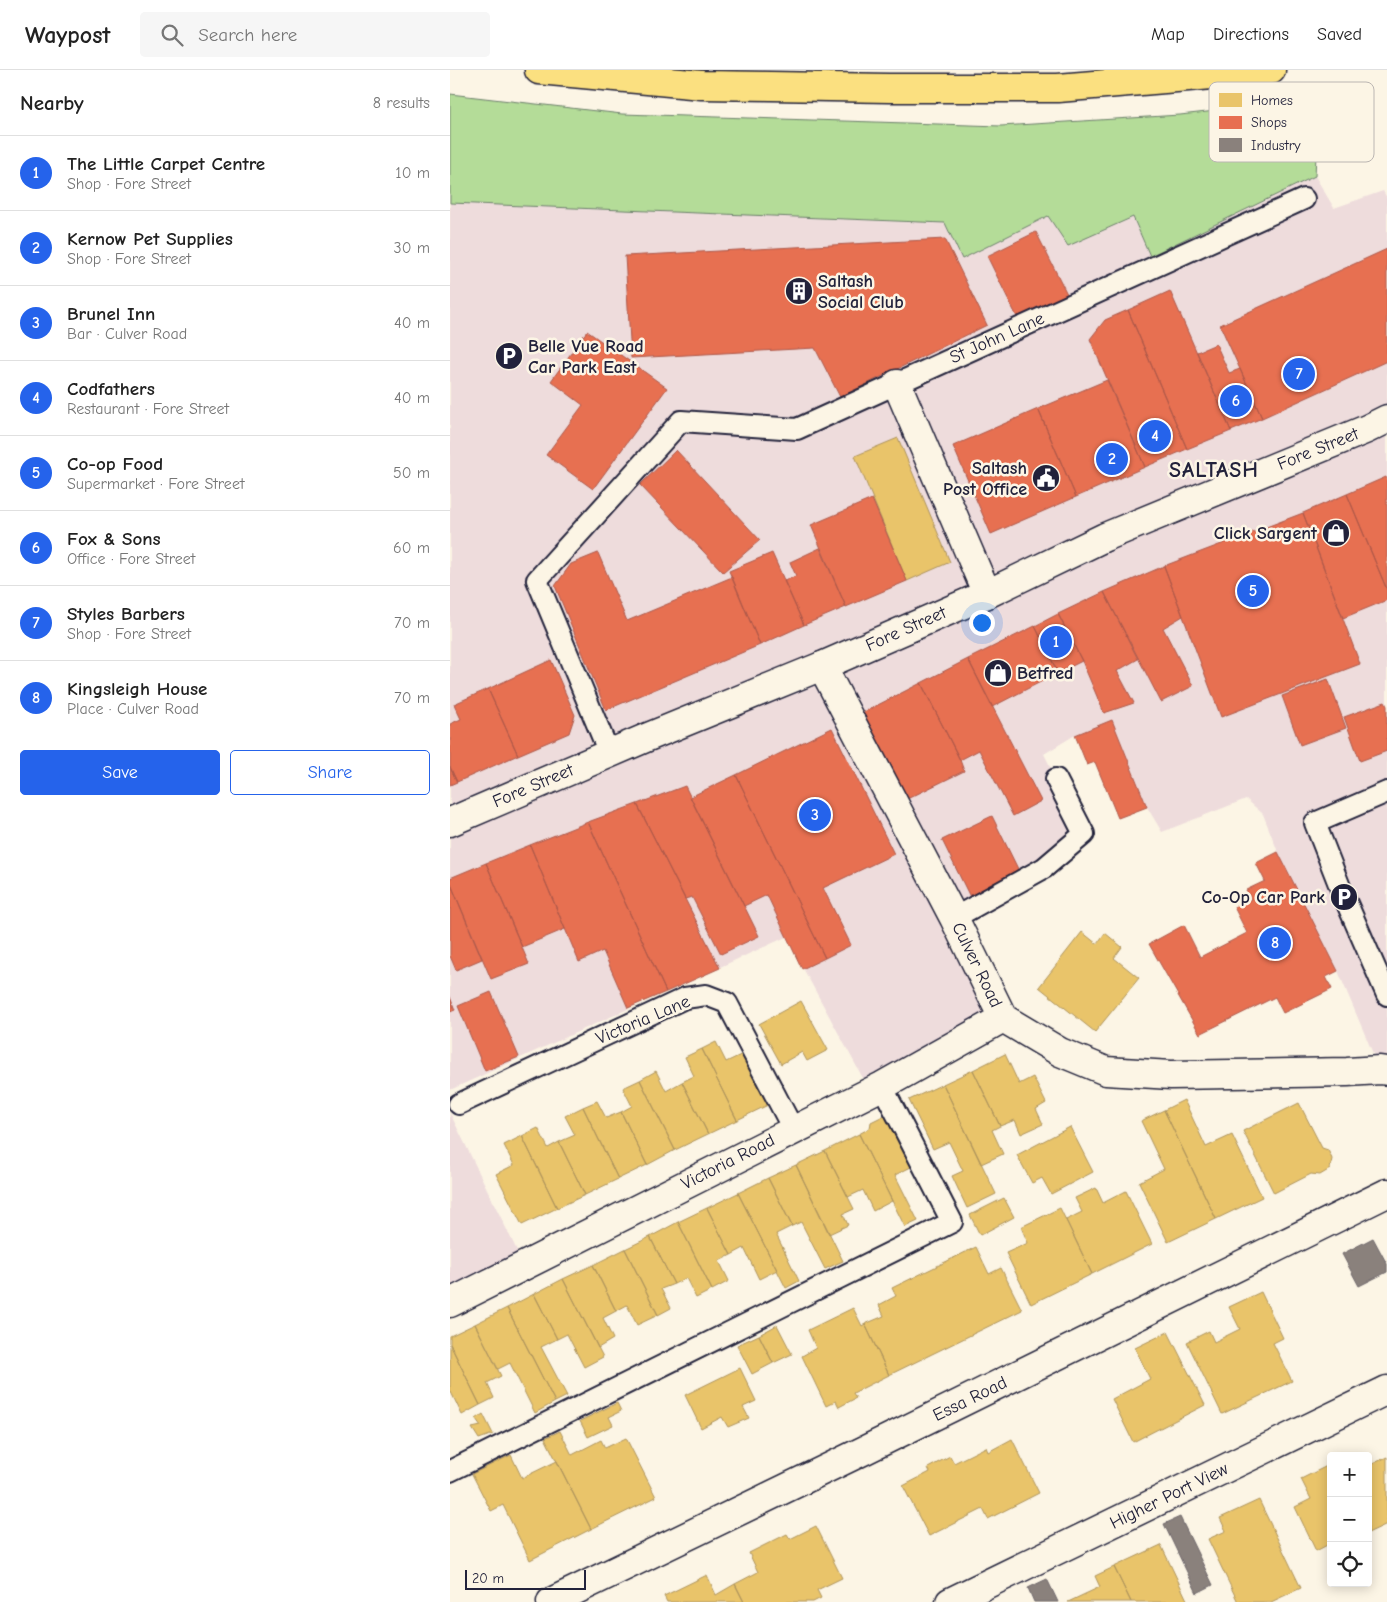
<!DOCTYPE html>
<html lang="en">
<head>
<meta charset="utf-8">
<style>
  body { margin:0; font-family:"Comic Neue",sans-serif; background:#f6f6f6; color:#222 }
  .controls { position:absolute; right:15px; bottom:15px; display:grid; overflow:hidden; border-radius:5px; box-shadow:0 2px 12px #0003 }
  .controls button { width:45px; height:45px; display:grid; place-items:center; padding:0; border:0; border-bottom:1px solid #e0e0e0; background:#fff; color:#222; font:25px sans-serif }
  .scale { position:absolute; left:15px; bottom:12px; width:121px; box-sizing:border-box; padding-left:5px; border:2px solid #22223b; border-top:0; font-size:14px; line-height:18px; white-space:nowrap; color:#22223b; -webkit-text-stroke:4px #fcf5e5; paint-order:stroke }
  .you { position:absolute; left:531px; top:552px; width:18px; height:18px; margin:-12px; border:4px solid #fff; border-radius:50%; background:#1a73e8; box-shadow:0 0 0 8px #1a73e833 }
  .badge { display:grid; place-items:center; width:32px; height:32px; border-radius:50%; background:#2563eb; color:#fff; font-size:16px; font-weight:700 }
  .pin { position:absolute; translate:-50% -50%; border:2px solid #fff; box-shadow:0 1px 5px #0006 }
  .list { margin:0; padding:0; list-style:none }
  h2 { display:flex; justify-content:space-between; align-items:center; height:65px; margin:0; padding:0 20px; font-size:21px }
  h2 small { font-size:16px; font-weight:400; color:#767676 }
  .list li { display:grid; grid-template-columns:32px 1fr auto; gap:15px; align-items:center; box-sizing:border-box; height:75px; padding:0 20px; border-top:1px solid #e0e0e0 }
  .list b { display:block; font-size:19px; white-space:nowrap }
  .list p { margin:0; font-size:16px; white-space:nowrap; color:#767676 }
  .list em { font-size:16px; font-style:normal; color:#767676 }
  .actions { display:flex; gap:10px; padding:15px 20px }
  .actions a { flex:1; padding:11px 0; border:1px solid #2563eb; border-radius:5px; text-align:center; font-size:18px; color:#2563eb }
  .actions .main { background:#2563eb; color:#fff }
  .icon { flex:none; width:28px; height:28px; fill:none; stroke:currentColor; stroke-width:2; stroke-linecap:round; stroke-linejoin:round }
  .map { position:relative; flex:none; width:937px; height:1532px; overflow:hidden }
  header { display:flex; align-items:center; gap:30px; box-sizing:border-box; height:70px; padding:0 25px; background:#fff; border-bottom:1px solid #e0e0e0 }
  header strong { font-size:24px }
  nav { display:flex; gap:28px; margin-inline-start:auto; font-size:18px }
  .search { width:350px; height:45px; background:#f6f6f6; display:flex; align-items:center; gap:12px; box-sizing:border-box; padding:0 18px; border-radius:5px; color:#767676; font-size:19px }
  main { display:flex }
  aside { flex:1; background:#fff }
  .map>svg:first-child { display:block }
</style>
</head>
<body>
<header>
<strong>Waypost</strong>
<div class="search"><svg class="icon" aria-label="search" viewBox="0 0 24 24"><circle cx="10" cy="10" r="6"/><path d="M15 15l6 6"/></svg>Search here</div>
<nav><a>Map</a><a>Directions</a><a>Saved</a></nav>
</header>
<main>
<aside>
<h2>Nearby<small>8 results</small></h2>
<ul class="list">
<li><span class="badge">1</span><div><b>The Little Carpet Centre</b><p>Shop · Fore Street</p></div><em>10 m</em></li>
<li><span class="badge">2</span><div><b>Kernow Pet Supplies</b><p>Shop · Fore Street</p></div><em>30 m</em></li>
<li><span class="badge">3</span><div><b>Brunel Inn</b><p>Bar · Culver Road</p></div><em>40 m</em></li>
<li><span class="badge">4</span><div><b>Codfathers</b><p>Restaurant · Fore Street</p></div><em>40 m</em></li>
<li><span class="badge">5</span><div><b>Co-op Food</b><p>Supermarket · Fore Street</p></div><em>50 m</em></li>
<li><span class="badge">6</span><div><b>Fox &amp; Sons</b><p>Office · Fore Street</p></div><em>60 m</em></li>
<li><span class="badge">7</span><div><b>Styles Barbers</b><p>Shop · Fore Street</p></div><em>70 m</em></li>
<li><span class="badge">8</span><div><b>Kingsleigh House</b><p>Place · Culver Road</p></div><em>70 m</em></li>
</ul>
<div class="actions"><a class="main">Save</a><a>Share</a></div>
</aside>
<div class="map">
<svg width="937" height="1532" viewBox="0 0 937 1532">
  <rect width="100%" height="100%" fill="#fcf5e5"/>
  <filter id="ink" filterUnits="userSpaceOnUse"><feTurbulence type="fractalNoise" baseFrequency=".02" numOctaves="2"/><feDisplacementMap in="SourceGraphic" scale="10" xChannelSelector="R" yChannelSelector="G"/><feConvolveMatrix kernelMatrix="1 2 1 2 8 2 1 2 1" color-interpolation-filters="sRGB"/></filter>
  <g filter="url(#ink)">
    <path fill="#eedcdc" d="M865 106 884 138 933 121 937 128V1001L930 1000 888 901 828 782 813 744 796 729 712 762 697 737 662 650 625 665 594 684 634 764 504 848 553 948 420 1021 336 867 0 1020V133L495 153 512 189 598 146 618 175 683 147 700 186Z
      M0 1043 74 1195 0 1233Z"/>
    <path fill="#b4dc98" stroke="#6b7f6a" d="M0 24 172 44 551 56 730 45 855 31 858 52 866 85 865 106 700 186 683 147 618 176 598 146 512 189 495 153 0 133Z"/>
    <path fill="#e9c46a" stroke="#ad935c" d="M448 368 500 492 457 511 405 386Z
      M632 862 647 874 655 863 672 877 664 888 689 908 645 962 589 917Z
      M351 931 378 980 357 991 352 982 331 994 309 954Z
      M266 972 276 992 295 983 320 1034 287 1050 252 979Z
      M252 979 287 1050 258 1064 232 1012 244 1006 235 987Z
      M555 984 569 1014 583 1007 596 1033 586 1039 593 1054 571 1064 565 1050 550 1056 523 1000Z
      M523 1000 550 1056 542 1060 553 1084 531 1094 493 1014Z
      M206 1001 216 1021 232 1012 258 1064 225 1080 190 1010Z
      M190 1010 225 1080 197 1095 171 1042 182 1036 173 1018Z
      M493 1014 546 1124 517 1138 502 1106 513 1101 499 1072 483 1079 459 1030Z
      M734 1030 756 1077 782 1065 812 1127 766 1149 714 1040Z
      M147 1031 156 1048 171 1042 197 1095 168 1109 133 1037Z
      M849 1033 872 1078 878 1080 882 1089 880 1099 870 1105 861 1104 824 1123 793 1061Z
      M133 1037 168 1109 135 1125 109 1072 125 1065 115 1046Z
      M714 1040 766 1149 718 1172 689 1112 714 1099 691 1051Z
      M439 1043 465 1095 445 1105 468 1151 455 1157 409 1064 420 1058 421 1052Z
      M620 1057 643 1102 601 1124 592 1108 582 1113 567 1085Z
      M88 1058 98 1078 109 1072 135 1125 107 1138 72 1066Z
      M409 1064 442 1131 423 1141 413 1120 398 1127 375 1081Z
      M72 1066 107 1138 72 1155 46 1104 64 1095 54 1075Z
      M375 1081 404 1139 393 1144 398 1155 379 1164 346 1095Z
      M346 1095 393 1191 375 1199 351 1152 342 1156 318 1108Z
      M318 1108 342 1156 326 1164 349 1211 336 1218 288 1123Z
      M646 1118 653 1133 676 1121 702 1174 642 1204 616 1150 632 1142 625 1128Z
      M288 1123 327 1200 309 1209 294 1178 281 1185 257 1138Z
      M554 1128 564 1147 530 1165 520 1145Z
      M257 1138 281 1185 269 1191 279 1211 262 1220 228 1152Z
      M610 1138 642 1204 581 1234 556 1183 578 1173 571 1157Z
      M228 1152 262 1220 246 1228 236 1208 224 1214 200 1167Z
      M200 1167 224 1214 211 1219 221 1238 208 1245 175 1179Z
      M526 1177 539 1204 551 1198 572 1240 439 1305 415 1254 434 1246 429 1235 446 1226 442 1218Z
      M175 1179 208 1245 187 1255 177 1235 166 1241 143 1195Z
      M143 1195 166 1241 153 1248 163 1269 148 1278 113 1209Z
      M113 1209 153 1287 134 1297 117 1264 107 1269 84 1224Z
      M811 1222 833 1268 823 1273 842 1311 772 1344 737 1272 759 1261 764 1272 790 1259 779 1237Z
      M84 1224 107 1269 91 1277 117 1326 105 1332 57 1238Z
      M57 1238 105 1332 85 1343 60 1293 48 1299 25 1254Z
      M403 1238 412 1256 415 1254 439 1305 403 1323 406 1328 389 1337 386 1331 376 1336 352 1286 366 1278 358 1260Z
      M25 1254 51 1306 37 1313 44 1328 30 1335 0 1274V1266Z
      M327 1255 342 1284 323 1293 309 1265Z
      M718 1262 755 1335 683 1372 662 1329 700 1309 685 1278Z
      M309 1265 323 1293 302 1304 287 1275Z
      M0 1274 30 1335 12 1345 1 1322 0 1323Z
      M290 1298 306 1331 293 1337 299 1348 278 1357 272 1347 251 1358 235 1325Z
      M167 1333 171 1341 159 1347 163 1355 138 1367 130 1351Z
      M33 1344 43 1364 29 1369 22 1358 31 1356 26 1349Z
      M110 1361 122 1385 151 1370 155 1378 176 1368 206 1427 141 1459 95 1368Z
      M562 1369 589 1423 538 1449 533 1439 479 1466 453 1416 480 1402 478 1398 500 1386 504 1393 536 1377 538 1382Z
      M61 1385 72 1408 107 1391 141 1459 80 1490 53 1435 41 1441 22 1404Z
      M937 1387V1454L918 1463V1396Z
      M881 1394V1473L866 1481 845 1437 861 1429 851 1409Z
      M809 1430 851 1518 821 1532H788L758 1469 776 1461 770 1448Z
      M366 1456 392 1508 367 1520 371 1528 363 1532H294L285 1514 308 1502 299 1483 337 1464 340 1469Z
      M711 1475 738 1532H681L664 1497Z
      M664 1497 681 1532H618L650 1517 645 1506Z
      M257 1505 266 1525 285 1514 294 1532H217L214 1526Z"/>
    <path fill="#e76f51" stroke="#ac584a" d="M586 162 617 224 568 249 537 186Z
      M495 169 537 255 390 327 365 278 181 288 175 186Z
      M937 179V291L812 348 770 255Z
      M720 221 781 361 737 379 678 240Z
      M678 240 737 379 695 397 640 269 655 250Z
      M137 261 217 318 143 419 96 385 133 335 101 311Z
      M766 274 779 303 790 299 812 348 781 361 747 282Z
      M657 310 695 397 626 427 588 339Z
      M588 339 626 427 541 464 503 376Z
      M226 380 310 470 273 502 190 415Z
      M936 407 937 409V520L897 424Z
      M897 424 937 520V530L893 548 853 443Z
      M422 429 457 511 396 537 361 455Z
      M853 443 910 594 771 647 714 496Z
      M370 478 396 537 354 555 334 511 346 506 340 492Z
      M148 483 177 551 282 507 310 575 156 640 105 516 121 494Z
      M322 483 354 555 310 575 279 501Z
      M714 496 733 546 713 558 743 616 711 632 654 522Z
      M654 522 688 589 667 601 684 633 654 643 632 591 608 544Z
      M608 544 632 591 608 603 585 556Z
      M585 556 608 603 542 637 518 589Z
      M518 589 591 731 563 746 529 680 510 690 471 613Z
      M101 590 125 645 119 663 68 685 38 619Z
      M878 609 896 658 850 675 832 626Z
      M471 613 510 690 514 701 455 730 412 643Z
      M38 619 68 685 7 712 0 697V654L11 649 4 634Z
      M935 632 937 636V681L910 691 894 647Z
      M662 650 697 737 668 748 645 692 637 695 625 665Z
      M382 658 444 784 373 818 401 875 375 888 286 705Z
      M0 697 7 712 0 715Z
      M286 705 375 888 352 899 317 825 294 836 240 727Z
      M235 716 309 866 271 884 242 827 235 829 187 734Z
      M187 734 270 898 216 922 138 752Z
      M542 746 571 805 521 829 492 770Z
      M138 752 216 922 178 938 153 881 129 892 80 775Z
      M80 775 115 859 72 877 36 793Z
      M828 782 888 901 876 907 882 919 833 943 825 927 750 964 699 874 734 855 750 887 797 863 784 837 801 829 796 820 815 811 806 793Z
      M36 793 79 894 41 909 0 812V808Z
      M0 812 32 889 6 900 0 886Z
      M41 922 69 987 35 1001 8 936Z
      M0 927 5 940 0 942Z"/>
    <path fill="#8a817c" stroke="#6b6468" d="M923 1168 937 1194V1202L909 1216 892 1184Z
      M730 1447 763 1515 747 1523 714 1454Z
      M597 1509 608 1532H584L578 1518Z"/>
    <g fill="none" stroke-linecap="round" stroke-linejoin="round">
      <defs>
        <path id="service" d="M159 683 87 510 231 351 347 359 854 129
          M937 722 865 753 892 822 937 925
          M504 848 594 798 634 764 606 709
          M9 1034 235 928 256 925 277 933 343 1059
          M0 1401 502 1152 432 1016"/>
        <path id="minor" d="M447 314 537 524
          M372 596 504 848 553 948 610 982 656 1001 721 1005 897 1002 930 1000 937 1001
          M0 1233 432 1016 553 948
          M101 1532 415 1380 937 1123
          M500 1532 937 1320"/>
        <path id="tertiary" d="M0 752 198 667 372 596 537 524 655 467 917 359 937 349"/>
        <path id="trunk" d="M89 0 252 15 439 18H608L821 0"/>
      </defs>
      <use href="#service" stroke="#22223b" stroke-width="24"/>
      <use href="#minor" stroke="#22223b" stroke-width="31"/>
      <use href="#tertiary" stroke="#22223b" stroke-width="31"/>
      <use href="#trunk" stroke="#22223b" stroke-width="31"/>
      <use href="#service" stroke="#fcf5e5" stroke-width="20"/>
      <use href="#minor" stroke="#fcf5e5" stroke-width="28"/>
      <use href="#tertiary" stroke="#fcf5e5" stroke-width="28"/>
      <use href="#trunk" stroke="#fbe080" stroke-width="28"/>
    </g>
  </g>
  <defs>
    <symbol id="building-disc" viewBox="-11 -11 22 22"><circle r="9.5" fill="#22223b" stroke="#fcf5e5"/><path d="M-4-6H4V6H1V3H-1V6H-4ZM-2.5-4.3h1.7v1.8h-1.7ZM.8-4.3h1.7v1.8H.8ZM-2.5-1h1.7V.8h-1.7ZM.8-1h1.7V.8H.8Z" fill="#fff"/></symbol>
    <symbol id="parking-disc" viewBox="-11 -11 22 22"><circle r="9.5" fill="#22223b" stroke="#fcf5e5"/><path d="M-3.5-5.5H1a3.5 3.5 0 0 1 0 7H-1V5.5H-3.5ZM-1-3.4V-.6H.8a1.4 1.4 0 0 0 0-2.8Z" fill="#fff"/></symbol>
    <symbol id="civic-disc" viewBox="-11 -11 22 22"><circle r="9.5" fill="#22223b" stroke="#fcf5e5"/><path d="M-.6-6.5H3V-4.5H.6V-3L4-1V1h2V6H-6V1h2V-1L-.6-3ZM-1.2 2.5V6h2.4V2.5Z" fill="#fff"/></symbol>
    <symbol id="shop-disc" viewBox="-11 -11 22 22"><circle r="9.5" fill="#22223b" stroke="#fcf5e5"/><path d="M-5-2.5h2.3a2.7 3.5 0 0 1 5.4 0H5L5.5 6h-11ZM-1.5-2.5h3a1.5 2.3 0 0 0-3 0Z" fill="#fff"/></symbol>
  </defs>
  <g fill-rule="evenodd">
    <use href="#building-disc" x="333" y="205" width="32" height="32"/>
    <use href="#parking-disc" x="43" y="270" width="32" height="32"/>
    <use href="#civic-disc" x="580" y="392" width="32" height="32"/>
    <use href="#shop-disc" x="870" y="447" width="32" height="32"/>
    <use href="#shop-disc" x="532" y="587" width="32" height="32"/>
    <use href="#parking-disc" x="878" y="811" width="32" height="32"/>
  </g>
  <g text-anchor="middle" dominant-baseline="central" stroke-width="5" stroke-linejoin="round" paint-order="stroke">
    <g font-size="18" font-weight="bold" fill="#22223b" stroke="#fcf5e5" text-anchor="start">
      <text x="368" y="211">Saltash<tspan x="368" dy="21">Social Club</tspan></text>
      <text x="78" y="276">Belle Vue Road<tspan x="78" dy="21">Car Park East</tspan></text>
      <text x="577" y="398" text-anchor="end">Saltash<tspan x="577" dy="21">Post Office</tspan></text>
      <text x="867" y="463" text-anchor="end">Click Sargent</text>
      <text x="567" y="603">Betfred</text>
      <text x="875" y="827" text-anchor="end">Co-Op Car Park</text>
    </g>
    <g font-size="18" fill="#22223b" stroke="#fcf5e5">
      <text transform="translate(547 268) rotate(-24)">St John Lane</text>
      <text transform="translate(868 379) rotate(-22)">Fore Street</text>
      <text transform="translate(456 559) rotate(-24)">Fore Street</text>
      <text transform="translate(83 716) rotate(-23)">Fore Street</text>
      <text transform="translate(527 895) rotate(64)">Culver Road</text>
      <text transform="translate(193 950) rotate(-23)">Victoria Lane</text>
      <text transform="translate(278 1092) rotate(-27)">Victoria Road</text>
      <text transform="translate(520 1329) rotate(-26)">Essa Road</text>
      <text transform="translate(719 1426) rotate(-26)">Higher Port View</text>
    </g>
    <g font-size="22" font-weight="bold" letter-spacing="1" fill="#22223b" stroke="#fcf5e5">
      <text x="764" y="400">SALTASH</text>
    </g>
  </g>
  <rect x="759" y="12" width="165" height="80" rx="8" fill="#fcf5e5" stroke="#bbb6b2" stroke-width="1"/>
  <rect x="769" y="23" width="23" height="14" fill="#e9c46a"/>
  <rect x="769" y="46" width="23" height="13" fill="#e76f51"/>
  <rect x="769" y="68" width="23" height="14" fill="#8a817c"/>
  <g font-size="14" fill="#22223b">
    <text x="801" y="35">Homes</text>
    <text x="801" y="57">Shops</text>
    <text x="801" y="80">Industry</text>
  </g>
</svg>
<div class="controls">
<button>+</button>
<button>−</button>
<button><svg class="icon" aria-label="locate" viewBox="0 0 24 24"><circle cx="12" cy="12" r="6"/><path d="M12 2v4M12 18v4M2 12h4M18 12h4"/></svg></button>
</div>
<div class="scale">20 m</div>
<div class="you"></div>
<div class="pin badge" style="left:606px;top:572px">1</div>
<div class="pin badge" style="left:662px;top:389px">2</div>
<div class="pin badge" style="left:365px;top:745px">3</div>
<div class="pin badge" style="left:705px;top:366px">4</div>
<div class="pin badge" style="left:803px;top:521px">5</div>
<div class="pin badge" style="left:786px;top:331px">6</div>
<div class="pin badge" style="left:849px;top:304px">7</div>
<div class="pin badge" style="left:825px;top:873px">8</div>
</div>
</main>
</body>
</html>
